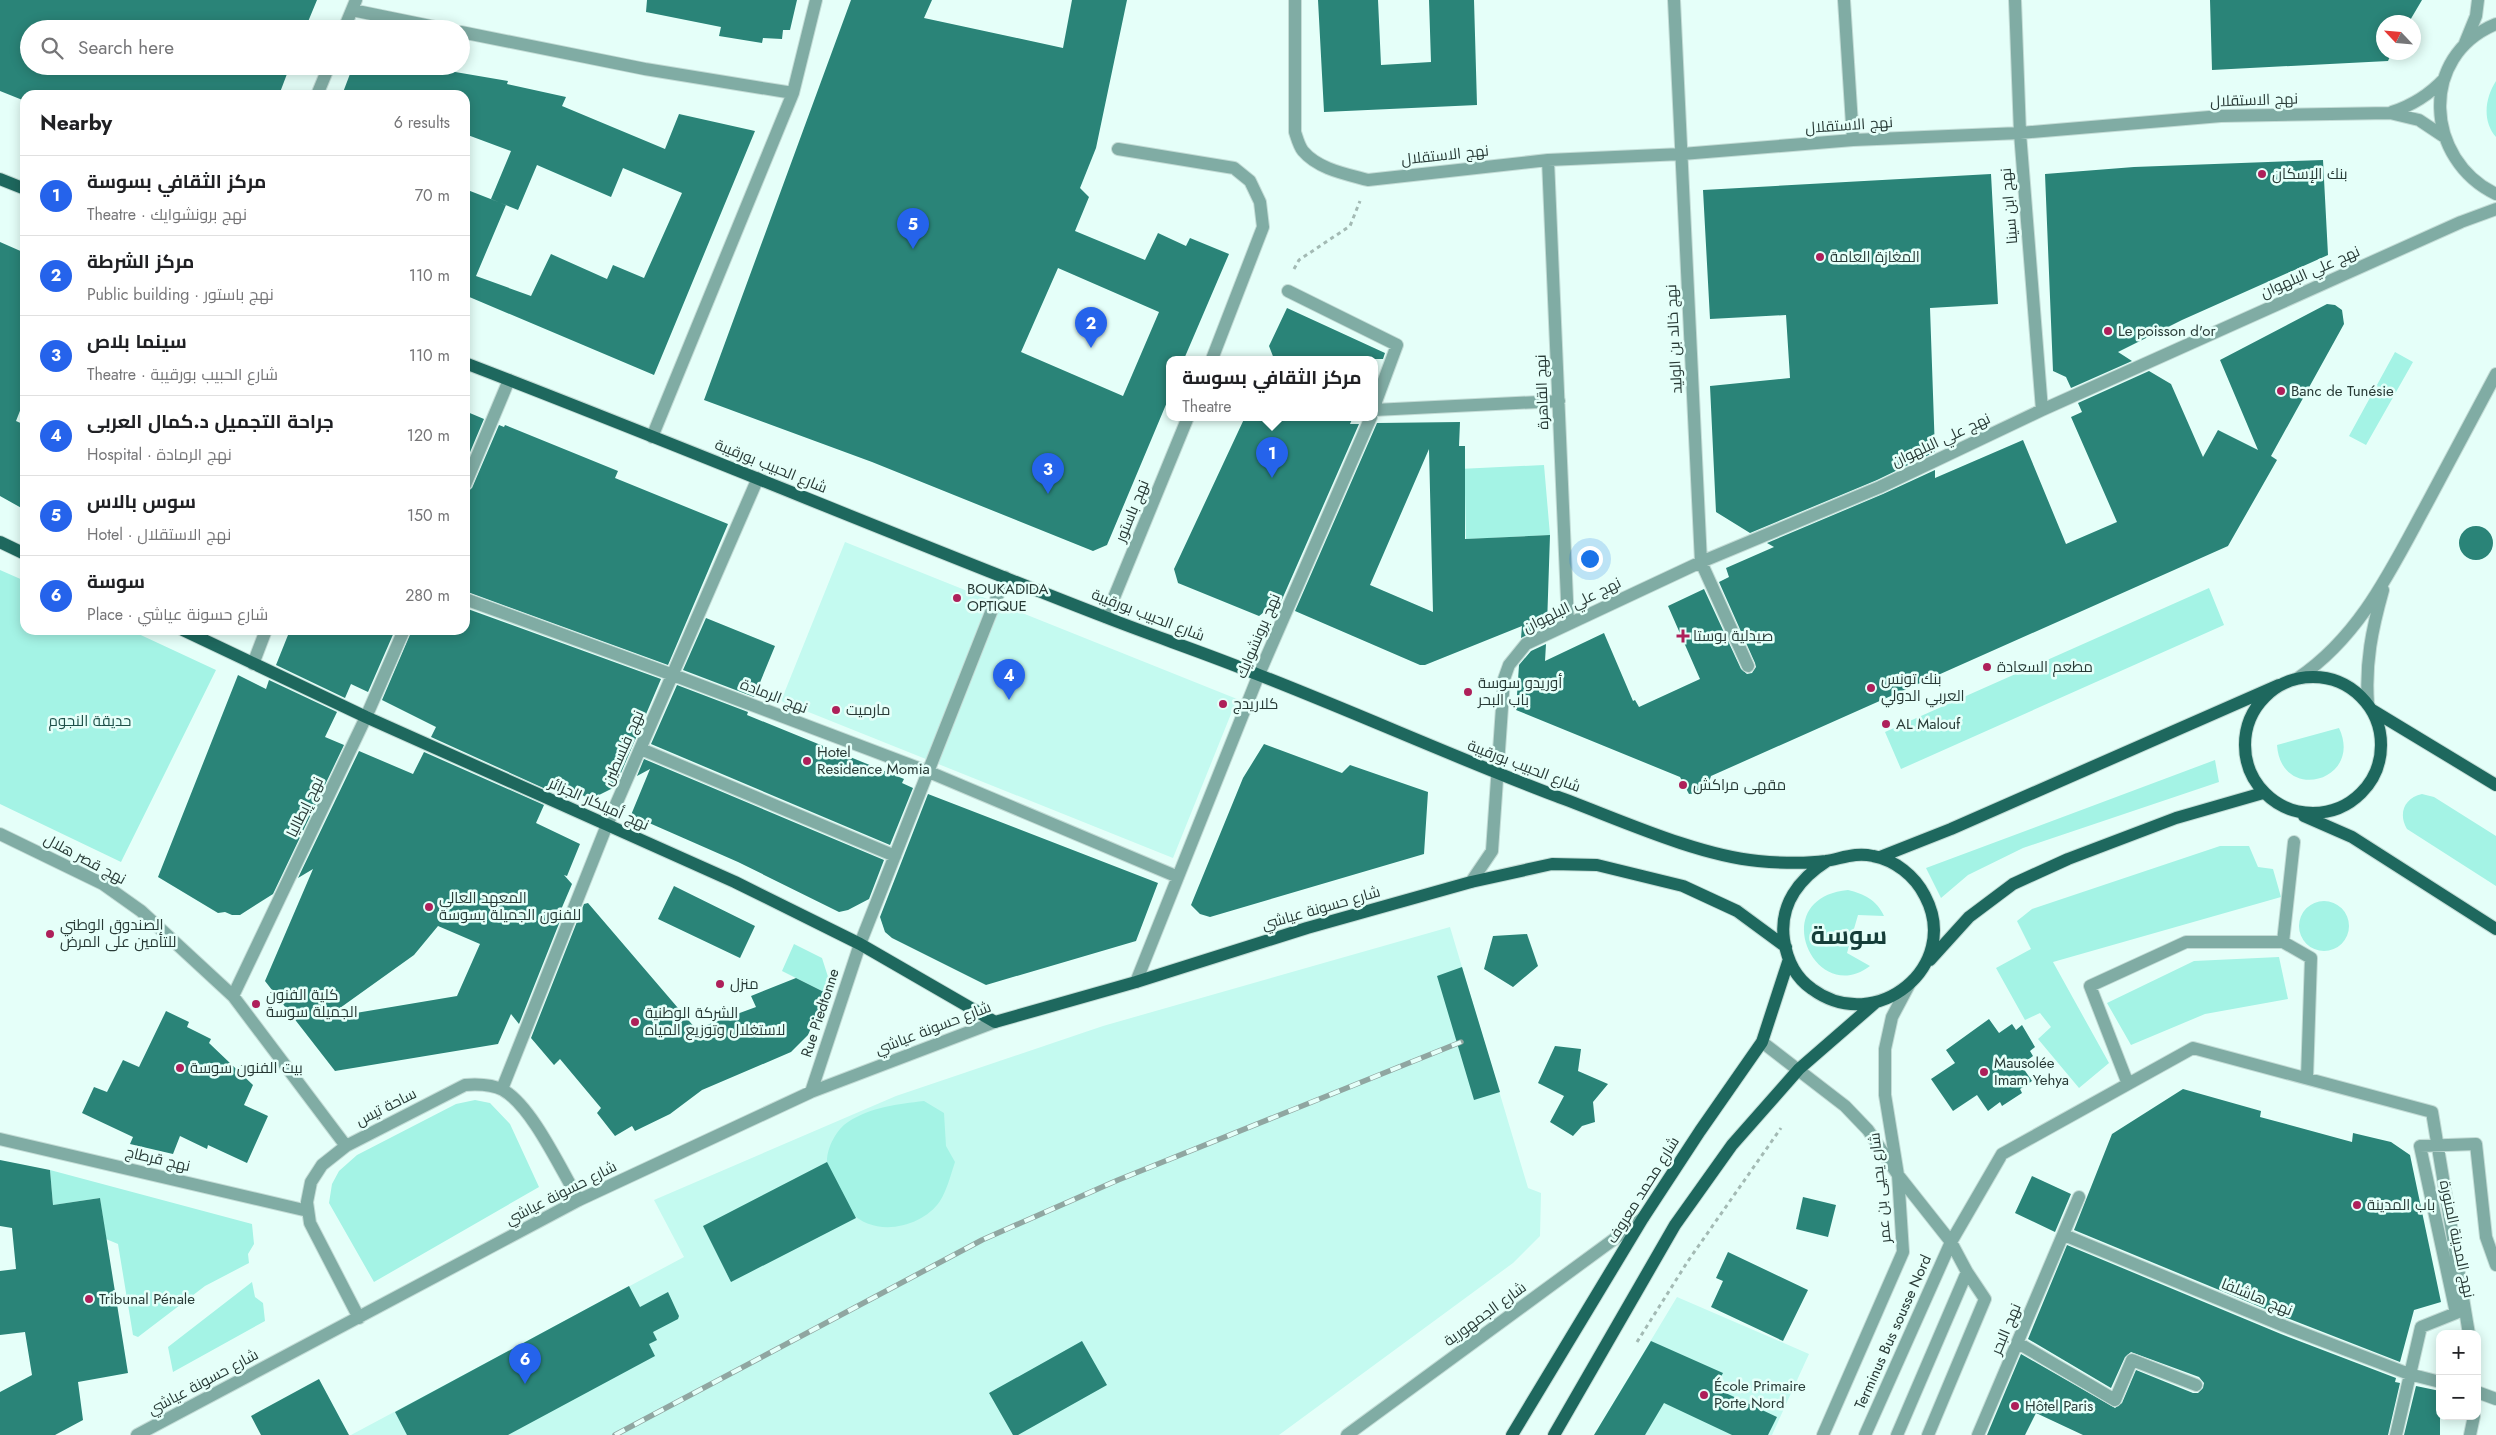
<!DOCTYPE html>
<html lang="en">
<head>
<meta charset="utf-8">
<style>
  body { margin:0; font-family:Jost,Cairo,sans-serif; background:#f2f2f2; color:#202124 }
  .controls { position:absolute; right:15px; bottom:15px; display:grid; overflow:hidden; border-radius:10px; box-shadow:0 2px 12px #0003 }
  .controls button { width:45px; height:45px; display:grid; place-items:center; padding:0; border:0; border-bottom:1px solid #e0e0e0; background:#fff; color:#202124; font:25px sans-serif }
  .compass { position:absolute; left:2376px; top:15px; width:45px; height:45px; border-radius:50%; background:#fff; box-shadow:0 2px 12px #0003; rotate:296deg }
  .you { position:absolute; left:1589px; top:558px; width:18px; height:18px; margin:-12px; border:4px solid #fff; border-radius:50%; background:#1a73e8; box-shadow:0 0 0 8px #1a73e833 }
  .badge { display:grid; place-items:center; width:32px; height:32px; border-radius:50%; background:#2563eb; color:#fff; font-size:16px; font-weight:700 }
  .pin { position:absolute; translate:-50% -41px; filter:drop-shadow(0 1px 2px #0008) }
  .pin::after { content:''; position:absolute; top:26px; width:18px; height:15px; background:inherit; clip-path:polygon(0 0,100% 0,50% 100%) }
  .popup { position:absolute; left:1166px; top:356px; width:212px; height:65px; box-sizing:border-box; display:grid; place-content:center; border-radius:10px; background:#fff; filter:drop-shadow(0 1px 4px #0005); font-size:16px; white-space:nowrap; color:#757577 }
  .popup b { font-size:19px; color:#202124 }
  .popup::after { content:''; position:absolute; left:50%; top:100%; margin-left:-10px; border:10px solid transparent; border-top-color:#fff }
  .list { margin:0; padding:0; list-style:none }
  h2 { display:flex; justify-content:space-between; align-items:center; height:65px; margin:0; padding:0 20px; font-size:21px }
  h2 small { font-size:16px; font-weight:400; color:#757577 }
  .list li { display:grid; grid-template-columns:32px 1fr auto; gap:15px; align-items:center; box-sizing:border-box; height:80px; padding:0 20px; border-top:1px solid #e0e0e0 }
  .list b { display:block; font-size:19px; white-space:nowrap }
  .list p { margin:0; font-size:16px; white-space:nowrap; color:#757577 }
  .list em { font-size:16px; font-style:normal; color:#757577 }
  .icon { flex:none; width:28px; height:28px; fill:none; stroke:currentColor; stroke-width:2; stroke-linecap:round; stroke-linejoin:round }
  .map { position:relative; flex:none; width:2496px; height:1435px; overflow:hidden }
  .search { position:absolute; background:#fff; box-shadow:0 2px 12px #0003; left:20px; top:20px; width:450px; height:55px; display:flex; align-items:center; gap:12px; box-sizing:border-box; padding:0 18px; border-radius:28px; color:#757577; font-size:19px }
  .panel { position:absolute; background:#fff; box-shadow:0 2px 12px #0003; left:20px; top:90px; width:450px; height:545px; border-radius:15px }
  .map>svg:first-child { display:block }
</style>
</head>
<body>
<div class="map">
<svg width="2496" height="1435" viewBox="0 0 2496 1435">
  <rect width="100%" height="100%" fill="#e5fff9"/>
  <path fill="#c4faf0" d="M845 542 1237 699 1173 858 781 701Z
    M1450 927 1528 1188 1541 1193 1540 1236 1513 1263 1279 1435H351L684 1257 654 1200 896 1096 1103 1026Z
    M1677 1297 1809 1354 1772 1435H1594Z"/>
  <path fill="#a4f3e5" d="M2496 81V137C2482 121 2485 98 2496 81Z
    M2395 352 2413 362 2366 445 2349 436Z
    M1544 465 1550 535 1466 539 1465 492 1459 469Z
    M0 570 25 581V630H130L216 670 121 862 0 804Z
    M2209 588 2224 625 1901 769 1885 732Z
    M2339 728C2364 781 2281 804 2277 745Z
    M2215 760 2219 782 2023 848 1968 875 1941 898 1926 868Z
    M2422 794 2434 797 2496 836V886L2407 829C2398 814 2404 798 2422 794Z
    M2220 846H2249L2258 867 2273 869 2281 897 2053 962 2109 1063 2079 1088 2038 1039 2051 1027 2040 1013 2025 1020 1996 968 2031 949 2017 921 2032 909Z
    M1848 890C1864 894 1877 900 1884 916L1858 915 1847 953 1870 966C1815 1008 1765 898 1848 890Z
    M2299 926a25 25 0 1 1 50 0a25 25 0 1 1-50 0Z
    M794 944 822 958 830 983 826 993 782 971Z
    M2279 957 2288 999 2205 1014 2131 1045 2107 1003 2194 961Z
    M475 1100 490 1103 510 1124 539 1187 374 1282 329 1203 332 1184 339 1171 357 1155 456 1104Z
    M924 1101 944 1113 946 1146 955 1162C951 1174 947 1190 940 1201 922 1228 874 1238 851 1212 843 1204 827 1171 827 1161 827 1147 837 1129 848 1122 871 1107 898 1104 924 1101Z
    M50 1170 252 1224 254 1244 248 1254 249 1263 205 1286 138 1337 133 1335 118 1244 106 1239 100 1198 53 1205Z
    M252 1282 255 1297 263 1303 265 1321 173 1372 168 1347Z"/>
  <path fill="#2a8478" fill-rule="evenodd" d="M0 0H317L305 29H29V66H290L279 95H25V101L0 91Z
    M647 0H797L790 30H783L782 39 763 38 762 43 719 36 721 27 646 12Z
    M851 0H932L924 18 1063 48 1072 0H1127L1096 148 1080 188 1089 197 1075 231 1145 260 1158 233 1186 246 1190 238 1229 254 1184 359H1170V395L1107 545 1093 551 872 462 704 400ZM1058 268 1159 312 1123 396 1021 352Z
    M1318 0H1378L1381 65 1431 62 1429 0H1474L1477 105 1324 112Z
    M2210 0H2422L2409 22H2384V52H2392L2388 61 2212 70Z
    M353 66H420L508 81 507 84 566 97 562 106 665 149 679 114 755 131 654 375 467 296 465 300V189L506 205 476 276 531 296 551 254 607 279 613 265 644 278 682 193 623 168 611 197 537 165 518 210 491 199 511 151 465 134V95H342Z
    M2323 160 2328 255 2182 320 2118 352 2132 361 2071 388 2066 377 2053 371 2045 174 2134 167Z
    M1991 174 1998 304 1930 308 1935 452 1877 480 1750 533 1716 512 1710 386 1790 378 1786 315 1710 319 1703 190Z
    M0 242 25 253V398L16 421 25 425V510L0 496Z
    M2327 304 2335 305 2342 310 2344 324 2271 456 2277 460 2228 546 1711 776 1706 791 1698 793 1689 794 1680 777 1516 710 1519 665 1531 651 1546 644 1545 661 1604 633 1633 701 1635 700 1639 707 1700 679 1668 606 1704 589 1741 669 1747 674 1752 673 1756 667 1755 663 1719 582 1729 577 1726 568 1774 547 1767 543 1883 494 1935 470V478L2023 440 2066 544 2117 522 2071 417 2082 412 2078 403 2149 371 2171 384 2203 457 2218 430 2258 450 2220 360Z
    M1287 308 1385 353 1383 359H1274L1269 346Z
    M465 411 484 419 465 464Z
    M1245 417H1353L1350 424H1359L1280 604 1276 603 1259 616 1178 583 1174 569Z
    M1460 422 1459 446H1465V539L1550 535 1547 625 1521 638 1522 626 1425 665H1420L1295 611 1377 423ZM1429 449 1433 612 1370 585Z
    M499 425 504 427 505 425 618 471 615 478 728 524 668 665 465 591V493L472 488Z
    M2459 543a17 17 0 1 1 34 0a17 17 0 1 1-34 0Z
    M465 608 661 679 615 787 591 799 554 783 550 791 431 737 436 727 382 700 412 630H465Z
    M706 618 775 646 754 697 683 670Z
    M290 630H395L368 692 351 684 345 698 276 665Z
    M238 675 266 689 269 680 337 712 325 737 344 745 273 894 240 915H232L225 912 218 913 158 877Z
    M677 685 748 712 747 715 904 779 902 783 913 788 890 845 651 744Z
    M1264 744 1342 773 1350 765 1428 792 1424 854 1210 917 1200 914 1191 905 1243 778Z
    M359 751 413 774 424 752 544 805 536 823 580 844 567 876 564 875 572 884 560 912 564 911 519 1024 511 1014 498 1044 335 1071 265 981 313 869 298 878ZM438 926 480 944 457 996 326 1018 414 955Z
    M644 759 884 860 869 899 848 910 839 912 738 862 631 815 650 769 637 776Z
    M928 794 1158 883 1136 941 986 985 892 938 885 932 880 917Z
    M674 886 755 926 740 958 658 919Z
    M588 903 696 1029 756 1007 751 996 796 978 826 993 808 1035 791 1052 702 1090 670 1114 635 1131 632 1126 615 1136 597 1113 601 1108 560 1059 554 1065 531 1038 584 904Z
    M1527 934 1538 966 1513 987 1484 969 1493 936Z
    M1462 967 1500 1092 1474 1100 1437 976Z
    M166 1011 189 1022 187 1027 211 1039 209 1043 253 1085 244 1105 268 1116 247 1163 208 1145 207 1149 180 1136 173 1154 130 1144 133 1137 82 1113 94 1087 107 1092 123 1060 139 1067Z
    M1989 1019 1999 1033 2012 1024 2016 1030 2022 1025 2035 1047 2030 1051 2033 1056 2021 1065 2032 1081 2020 1089 2022 1093 2002 1106 2000 1102 1988 1111 1977 1095 1953 1111 1931 1079 1955 1063 1946 1050Z
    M1555 1046 1581 1049 1578 1071 1608 1084 1593 1102 1595 1122 1582 1126 1573 1136 1550 1122 1564 1096 1538 1083Z
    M2183 1089 2261 1111 2260 1117 2352 1142 2353 1133 2391 1142 2410 1155 2441 1302 2414 1310 2400 1362 2287 1318 2074 1230 2112 1134Z
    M0 1160 50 1170 53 1205 100 1198 128 1373 78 1382 83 1420 55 1435H0V1392L32 1375 25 1332 0 1335V1271L16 1269 12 1228 0 1226Z
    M827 1162 856 1218 731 1282 703 1226Z
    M2032 1176 2071 1194 2055 1232 2015 1213Z
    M1803 1197 1836 1205 1828 1237 1796 1229Z
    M2067 1245 2281 1334 2396 1378 2395 1382 2400 1383 2388 1435H2083L2036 1413 2025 1435H1987L2021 1354 2115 1408 2122 1403 2136 1370 2193 1393H2198L2203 1388 2204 1383 2199 1377 2131 1352 2125 1357 2111 1388 2028 1339Z
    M1728 1252 1808 1290 1783 1341 1711 1307 1723 1281 1716 1278Z
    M629 1286 640 1307 668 1292 679 1316 678 1319 653 1332 657 1340 649 1344 655 1356 508 1435H407L395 1412Z
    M1082 1341 1107 1385 1018 1435H1013L989 1393Z
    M1651 1341 1723 1373 1715 1388 1777 1417 1768 1435H1732L1664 1403 1645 1435H1594Z
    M319 1379 349 1435H261L251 1416Z
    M2416 1386 2440 1391V1435H2404Z"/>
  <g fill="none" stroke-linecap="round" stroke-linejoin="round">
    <defs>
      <path id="minor" d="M1295 0V132C1297 138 1299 146 1303 151 1318 169 1346 174 1368 180L1548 160 1682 154 1853 140 2020 133 2221 116 2390 113 2419 120 2443 136
        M1674 0 1701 562 1748 666
        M1844 0 1853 140
        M2015 0 2020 133 2042 410
        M352 10 445 29
        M2496 24C2418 56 2425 160 2496 194
        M344 29 356 0
        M461 32 645 69 793 93
        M2465 43 2476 16 2478 0
        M317 95 329 66
        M2392 112C2413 105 2429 95 2444 79
        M1118 149 1234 168 1250 181 1260 202 1263 227 1212 359
        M1548 160 1568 623
        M1288 291 1397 345 1374 407
        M1374 410 1559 401
        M652 437 793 93 816 0
        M465 485 509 380
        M465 599 673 675 929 772 1178 877
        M1106 617 1188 417
        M253 664 266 630
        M2298 678C2359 637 2390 572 2424 509 2448 464 2472 419 2496 374
        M2368 704C2365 663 2372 629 2383 590
        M641 749 895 856
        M0 834 103 884 141 911 233 996 346 1146
        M1471 882 1492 851 1504 679 1509 665 1526 644 1701 562 1880 487 2042 410 2461 222 2496 209
        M2283 942 2294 842
        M1136 982 1259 674 1371 417
        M233 996 366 717 404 630
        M1762 1042 1845 1106 1868 1130 1898 1175 1951 1242 1865 1435
        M2128 1084 2090 986 2186 942H2283L2311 958 2307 1078
        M502 1089 607 825 758 478
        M811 1092 860 944 1005 577
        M0 1139 308 1211
        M2064 1235 2284 1326 2409 1374 2440 1382
        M359 1318 310 1223 307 1202 311 1182 322 1165 346 1146 465 1085C478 1084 491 1084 503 1090 532 1106 561 1170 579 1200
        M2018 1343 2115 1400 2132 1360 2196 1385
        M2477 1392 2496 1399
        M137 1435 579 1200 811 1092 995 1022
        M1347 1435 1643 1218
        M1823 1435 1903 1252 1898 1175 1885 1095V1049L1892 1017 1909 985
        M1897 1435 1967 1272 1951 1242 2002 1154 2193 1048 2432 1112 2469 1334
        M1928 1435 1985 1299 1967 1272
        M1978 1435 2079 1197
        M2396 1435 2421 1327 2456 1313 2420 1146 2476 1144 2486 1237 2496 1265
        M2470 1435 2474 1416"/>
      <path id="major" d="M0 179 25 189
        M465 363C679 445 891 534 1105 617 1156 637 1208 654 1259 675 1359 714 1456 758 1556 796 1616 818 1695 855 1758 861 1780 863 1804 864 1826 861 1843 858 1856 852 1873 856 1895 860 1915 876 1925 896 1962 966 1876 1036 1812 989 1796 978 1787 960 1784 940 1779 905 1799 879 1827 861
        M0 542 25 554
        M183 630 366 717 735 882 860 944 995 1022 1136 982 1307 928 1471 882 1552 864 1597 865 1683 886 1737 911 1786 947
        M2245 745a68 68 0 1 1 136 0a68 68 0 1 1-136 0Z
        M2372 710 2496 785
        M2304 816 2352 837 2496 929
        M1880 857 1951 829 2279 685
        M1930 960 1969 917 2013 884 2068 859 2176 818 2263 793
        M1512 1435 1643 1218 1700 1131 1762 1042 1789 959
        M1554 1435 1675 1225 1732 1145 1799 1069 1875 1003"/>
    </defs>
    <use href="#minor" stroke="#c3dcd6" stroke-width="14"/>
    <use href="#major" stroke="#c3dcd6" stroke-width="14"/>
    <path stroke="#a3bab4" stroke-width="3" stroke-dasharray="4 4" stroke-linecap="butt" d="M1294 269 1299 260 1350 226 1360 201
      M1637 1342 1688 1261 1781 1128"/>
    <use href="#minor" stroke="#80aca4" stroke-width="12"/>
    <use href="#major" stroke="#1e685e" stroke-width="12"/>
    <defs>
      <path id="rail" d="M615 1435 982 1240 1118 1180 1461 1042"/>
    </defs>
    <use href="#rail" stroke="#90a6a1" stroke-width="5.5"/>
    <use href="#rail" stroke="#e5fff9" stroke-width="4" stroke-dasharray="11" stroke-linecap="butt"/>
  </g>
  <g fill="#ae205a" stroke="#e5fff9" stroke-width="2">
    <circle cx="2262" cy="174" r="5"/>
    <circle cx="1820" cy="257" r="5"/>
    <circle cx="2108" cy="331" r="5"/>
    <circle cx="2281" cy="391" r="5"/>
    <circle cx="957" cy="598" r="5"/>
    <path d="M1680.5 628.5h5v5h5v5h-5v5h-5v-5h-5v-5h5z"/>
    <circle cx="1987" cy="667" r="5"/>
    <circle cx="1871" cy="688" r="5"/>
    <circle cx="1468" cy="692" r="5"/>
    <circle cx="1223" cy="704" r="5"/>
    <circle cx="836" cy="710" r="5"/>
    <circle cx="1886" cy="724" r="5"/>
    <circle cx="807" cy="761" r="5"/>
    <circle cx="1683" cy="785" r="5"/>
    <circle cx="429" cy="907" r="5"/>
    <circle cx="50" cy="934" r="5"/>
    <circle cx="720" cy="984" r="5"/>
    <circle cx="256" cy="1004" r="5"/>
    <circle cx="635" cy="1022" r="5"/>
    <circle cx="180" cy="1068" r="5"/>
    <circle cx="1984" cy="1072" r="5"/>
    <circle cx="2357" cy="1205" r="5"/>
    <circle cx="89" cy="1299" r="5"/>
    <circle cx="1704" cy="1395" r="5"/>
    <circle cx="2015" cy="1406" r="5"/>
  </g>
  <g text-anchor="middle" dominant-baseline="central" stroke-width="5" stroke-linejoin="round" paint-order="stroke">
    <g font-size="15" fill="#283a36" stroke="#e5fff9">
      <text transform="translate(2254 100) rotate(-2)">نهج الاستقلال</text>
      <text transform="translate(1849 125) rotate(-4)">نهج الاستقلال</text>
      <text transform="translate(1445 155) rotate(-6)">نهج الاستقلال</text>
      <text transform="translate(2009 206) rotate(-95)">نهج ابن سينا</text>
      <text transform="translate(2310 272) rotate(-24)">نهج علي البلهوان</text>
      <text transform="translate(1674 339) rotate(-93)">نهج خالد بن الوليد</text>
      <text transform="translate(1542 392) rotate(-92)">نهج القاهرة</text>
      <text transform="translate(1941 440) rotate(-25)">نهج علي البلهوان</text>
      <text transform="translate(771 466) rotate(22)">شارع الحبيب بورقيبة</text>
      <text transform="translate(1132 511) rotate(-68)">نهج باستور</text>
      <text transform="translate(1572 605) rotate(-26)">نهج علي البلهوان</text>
      <text transform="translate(1148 615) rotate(21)">شارع الحبيب بورقيبة</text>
      <text transform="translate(1258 636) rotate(-67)">نهج برونشوايك</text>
      <text transform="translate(774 696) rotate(21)">نهج الرمادة</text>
      <text transform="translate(623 748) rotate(-66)">نهج فلسطين</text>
      <text transform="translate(1524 766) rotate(21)">شارع الحبيب بورقيبة</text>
      <text transform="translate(599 804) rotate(24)">نهج أميلكار الجزائر</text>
      <text transform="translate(305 807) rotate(-64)">نهج إيطاليا</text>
      <text transform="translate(85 859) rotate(28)">نهج قصر هلال</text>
      <text transform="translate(1321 908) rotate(-16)">شارع حسونة عياشي</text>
      <text transform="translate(820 1013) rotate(-72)">Rue Piedtonne</text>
      <text transform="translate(933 1028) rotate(-21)">شارع حسونة عياشي</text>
      <text transform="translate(386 1107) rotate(-27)">ساحة تيس</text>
      <text transform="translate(158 1159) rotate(13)">نهج قرطاج</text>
      <text transform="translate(1880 1188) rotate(-96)">شارع يحيى بن عمر</text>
      <text transform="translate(1643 1190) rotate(-58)">شارع محمد معروف</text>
      <text transform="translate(561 1193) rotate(-27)">شارع حسونة عياشي</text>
      <text transform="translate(2457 1239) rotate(78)">نهج المدينة المنورة</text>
      <text transform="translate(2257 1297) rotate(22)">نهج هاشلفا</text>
      <text transform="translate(1485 1314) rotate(-36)">شارع الجمهورية</text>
      <text transform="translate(2006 1329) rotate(-67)">نهج البحر</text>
      <text transform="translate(1893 1332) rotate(-66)">Terminus Bus sousse Nord</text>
      <text transform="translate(203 1382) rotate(-28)">شارع حسونة عياشي</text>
    </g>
    <g font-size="15" fill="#283a36" stroke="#e5fff9" text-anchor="start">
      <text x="2272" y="174">بنك الإسكان</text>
      <text x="1830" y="257">المغازة العامة</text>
      <text x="2118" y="331">Le poisson d'or</text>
      <text x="2291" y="391">Banc de Tunésie</text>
      <text x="967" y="589">BOUKADIDA<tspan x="967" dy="17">OPTIQUE</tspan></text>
      <text x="1693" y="636">صيدلية بوستا</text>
      <text x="1997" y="667">مطعم السعادة</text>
      <text x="1881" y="679">بنك تونس<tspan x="1881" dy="17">العربي الدولي</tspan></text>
      <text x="1478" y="683">أوريدو سوسة<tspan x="1478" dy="17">باب البحر</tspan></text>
      <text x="1233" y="704">كلاريدج</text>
      <text x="846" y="710">مارميت</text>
      <text x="1896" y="724">AL Malouf</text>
      <text x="817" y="752">Hotel<tspan x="817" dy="17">Residence Momia</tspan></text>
      <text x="1693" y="785">مقهى مراكش</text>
      <text x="439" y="898">المعهد العالي<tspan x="439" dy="17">للفنون الجميلة بسوسة</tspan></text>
      <text x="60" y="925">الصندوق الوطني<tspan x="60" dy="17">للتأمين على المرض</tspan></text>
      <text x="730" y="984">منزل</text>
      <text x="266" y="995">كلية الفنون<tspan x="266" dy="17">الجميلة سوسة</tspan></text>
      <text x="645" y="1013">الشركة الوطنية<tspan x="645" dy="17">لاستغلال وتوزيع المياه</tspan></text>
      <text x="1994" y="1063">Mausolée<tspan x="1994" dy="17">Imam Yehya</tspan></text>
      <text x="190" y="1068">بيت الفنون سوسة</text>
      <text x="2367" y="1205">باب المدينة</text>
      <text x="99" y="1299">Tribunal Pénale</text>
      <text x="1714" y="1386">École Primaire<tspan x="1714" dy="17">Porte Nord</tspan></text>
      <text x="2025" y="1406">Hôtel Paris</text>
    </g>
    <g font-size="15" fill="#1e5049" stroke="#e5fff9">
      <text x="90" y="721">حديقة النجوم</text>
    </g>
    <g font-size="25" font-weight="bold" fill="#163e39" stroke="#e5fff9">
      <text x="1849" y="935">سوسة</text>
    </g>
  </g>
</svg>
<div class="controls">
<button>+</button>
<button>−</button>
</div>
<svg class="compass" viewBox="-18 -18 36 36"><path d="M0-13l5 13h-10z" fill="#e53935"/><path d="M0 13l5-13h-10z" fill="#757577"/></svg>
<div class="you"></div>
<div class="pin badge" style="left:1272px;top:478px">1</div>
<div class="popup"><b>مركز الثقافي بسوسة</b>Theatre</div>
<div class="pin badge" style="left:1091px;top:348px">2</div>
<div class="pin badge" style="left:1048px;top:494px">3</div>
<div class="pin badge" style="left:1009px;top:700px">4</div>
<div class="pin badge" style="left:913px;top:249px">5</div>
<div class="pin badge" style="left:525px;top:1384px">6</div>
<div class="search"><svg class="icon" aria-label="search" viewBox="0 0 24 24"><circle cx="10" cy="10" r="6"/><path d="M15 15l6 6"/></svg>Search here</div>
<section class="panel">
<h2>Nearby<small>6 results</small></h2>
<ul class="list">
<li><span class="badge">1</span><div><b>مركز الثقافي بسوسة</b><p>Theatre · نهج برونشوايك</p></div><em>70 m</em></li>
<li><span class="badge">2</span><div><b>مركز الشرطة</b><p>Public building · نهج باستور</p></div><em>110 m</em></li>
<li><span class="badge">3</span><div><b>سينما بلاص</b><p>Theatre · شارع الحبيب بورقيبة</p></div><em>110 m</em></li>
<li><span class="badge">4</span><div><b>جراحة التجميل د.كمال العربى</b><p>Hospital · نهج الرمادة</p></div><em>120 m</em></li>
<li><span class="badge">5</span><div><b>سوس بالاس</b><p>Hotel · نهج الاستقلال</p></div><em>150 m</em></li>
<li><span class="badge">6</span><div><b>سوسة</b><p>Place · شارع حسونة عياشي</p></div><em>280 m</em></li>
</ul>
</section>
</div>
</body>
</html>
